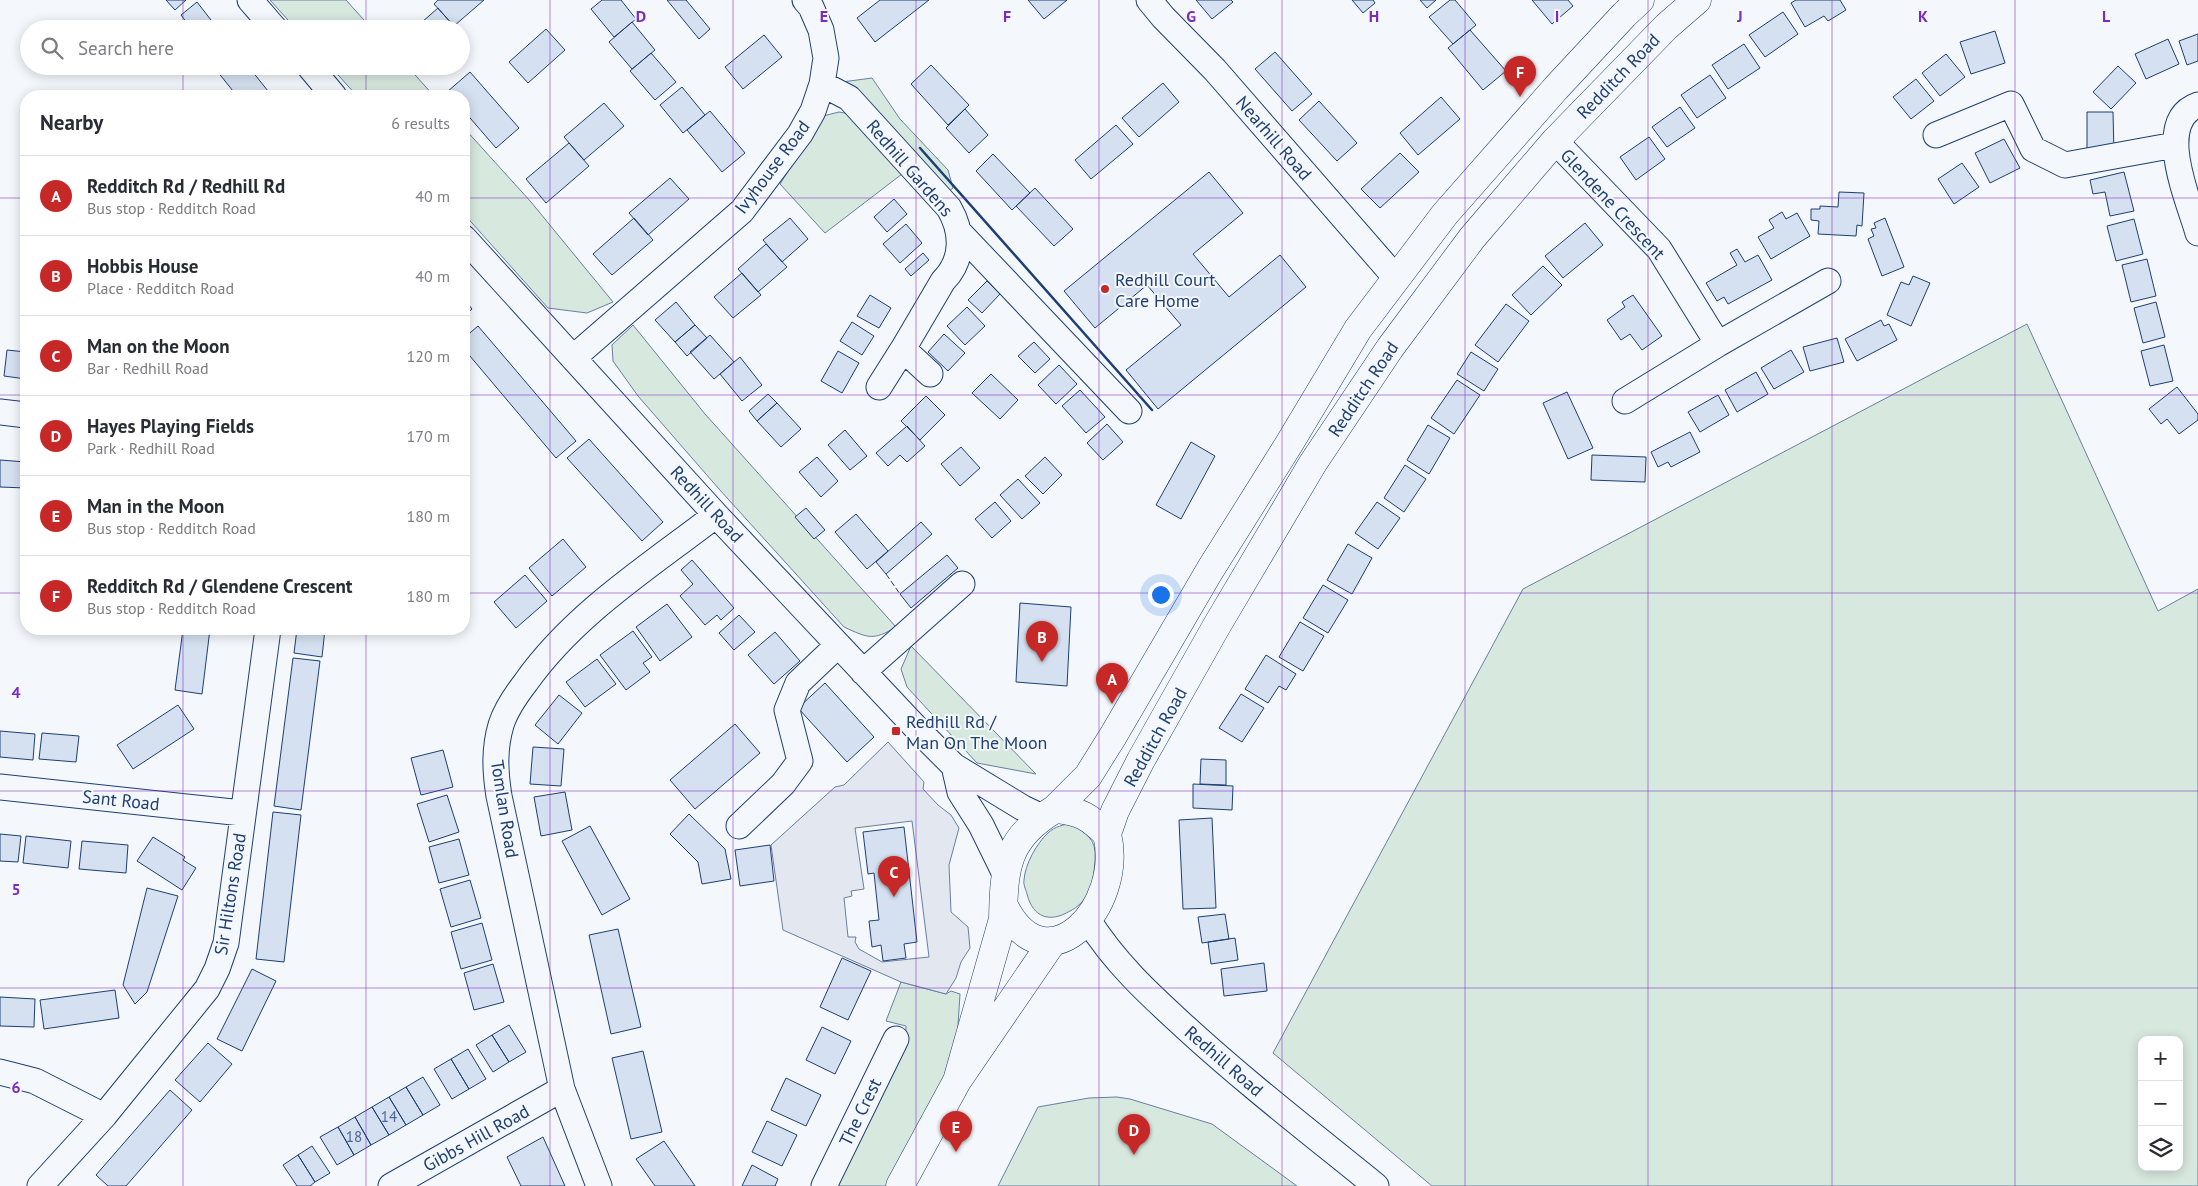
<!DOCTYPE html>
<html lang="en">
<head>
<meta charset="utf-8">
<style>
  body { margin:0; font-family:"PT Sans",sans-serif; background:#f2f2f3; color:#2b2b33 }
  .controls { position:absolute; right:15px; bottom:15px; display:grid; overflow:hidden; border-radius:10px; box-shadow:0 2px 12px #0003 }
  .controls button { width:45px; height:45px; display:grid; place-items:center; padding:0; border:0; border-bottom:1px solid #e1e1e2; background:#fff; color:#2b2b33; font:25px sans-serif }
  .you { position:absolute; left:1160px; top:594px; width:18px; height:18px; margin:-12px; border:4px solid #fff; border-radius:50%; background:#1a73e8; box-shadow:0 0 0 8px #1a73e833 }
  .badge { display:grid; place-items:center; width:32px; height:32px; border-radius:50%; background:#c62828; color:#fff; font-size:16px; font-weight:700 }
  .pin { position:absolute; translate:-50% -41px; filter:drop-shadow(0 1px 2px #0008) }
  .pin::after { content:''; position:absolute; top:26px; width:18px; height:15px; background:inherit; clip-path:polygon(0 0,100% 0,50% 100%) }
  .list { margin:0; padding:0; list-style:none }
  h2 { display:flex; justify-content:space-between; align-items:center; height:65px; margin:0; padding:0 20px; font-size:21px }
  h2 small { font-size:16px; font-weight:400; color:#7c7c81 }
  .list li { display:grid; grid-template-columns:32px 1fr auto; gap:15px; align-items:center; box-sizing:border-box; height:80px; padding:0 20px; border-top:1px solid #e1e1e2 }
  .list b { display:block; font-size:19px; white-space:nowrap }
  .list p { margin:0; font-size:16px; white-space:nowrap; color:#7c7c81 }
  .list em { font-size:16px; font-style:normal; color:#7c7c81 }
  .icon { flex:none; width:28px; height:28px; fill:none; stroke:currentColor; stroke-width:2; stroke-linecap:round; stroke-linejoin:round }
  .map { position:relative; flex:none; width:2198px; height:1186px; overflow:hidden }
  .search { position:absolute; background:#fff; box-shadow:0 2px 12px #0003; left:20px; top:20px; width:450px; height:55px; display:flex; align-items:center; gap:12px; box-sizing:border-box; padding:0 18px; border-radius:28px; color:#7c7c81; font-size:19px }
  .panel { position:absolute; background:#fff; box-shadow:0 2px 12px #0003; left:20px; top:90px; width:450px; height:545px; border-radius:20px }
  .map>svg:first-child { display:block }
</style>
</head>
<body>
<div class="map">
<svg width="2198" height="1186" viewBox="0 0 2198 1186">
  <rect width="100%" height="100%" fill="#f4f7fb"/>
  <path fill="#d7e8df" stroke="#687fa3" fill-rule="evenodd" d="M270 0H346L372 29H296Z
    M330 66H407L434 96H357Z
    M872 78 900 119 948 170 953 188 948 192 842 82Z
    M839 112 850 114 902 174 825 233 780 184 823 116Z
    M464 128 531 202 613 302 587 313 548 308 464 214Z
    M2027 324 2158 611 2198 589V1186H1432L1273 1053 1523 589ZM2142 1040H2179V1167H2142Z
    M633 325 705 414 896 627C873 641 868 638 844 627L719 489 638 396 613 361 612 345Z
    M911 646 1036 774 977 763 907 687 901 669Z
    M1072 823C1095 840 1097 843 1094 871 1092 888 1086 903 1070 911 1050 923 1033 918 1027 894 1026 890 1023 884 1024 880 1025 864 1037 843 1048 833 1055 826 1064 825 1072 823Z
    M901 982 946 994 951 991 960 994 957 1041 951 1068 886 1186H838L867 1124 905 1049 906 1026 886 1021Z
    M1117 1097 1130 1099 1212 1124 1297 1186H998L1038 1107 1089 1098Z"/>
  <path fill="#e3e8f0" stroke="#687fa3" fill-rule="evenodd" d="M888 742 924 782 923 789 938 805 951 815 959 828 949 865 951 912 968 927 970 948 961 962 956 978 946 994 901 982 783 930 771 845 835 787 844 785ZM912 821 929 957 882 962 859 949 855 942 856 937H848L844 898 852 896 851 891 864 889 855 828Z"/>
  <path fill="#d5e0f0" stroke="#1d3f73" d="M166 0H186L175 10Z
    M438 0H484L454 26 434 4Z
    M602 0H621L636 19 614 37 591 9Z
    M667 0H686L710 29 699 39Z
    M880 0H929L875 42 857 18Z
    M1028 0H1067L1044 19Z
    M1196 0H1231L1233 2 1212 19Z
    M1352 0H1373L1375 3 1363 13Z
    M1420 0H1436L1427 8Z
    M1450 0H1455L1476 25 1453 44 1429 17Z
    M1532 0H1568L1573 6 1552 24Z
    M1796 0H1840L1846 10 1828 21 1824 16 1805 27 1791 3Z
    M197 2 218 29H183L182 27 187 23 181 15Z
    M438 8 456 29H414Z
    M1783 12 1798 34 1765 57 1749 35Z
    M632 22 655 50 632 69 609 42Z
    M546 29 565 50 528 83 509 62Z
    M1470 30 1506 71 1483 90 1448 48Z
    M1995 31 2005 63 1971 74 1960 42Z
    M2198 34V61L2187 65 2179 41Z
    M764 35 782 57 743 89 725 67Z
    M2168 39 2179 64 2146 79 2135 54Z
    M1744 44 1760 68 1728 89 1712 65Z
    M1275 52 1312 94 1292 111 1255 69Z
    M651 53 676 82 655 100 630 71Z
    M1946 54 1965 77 1940 96 1922 73Z
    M931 65 969 105 948 125 911 84Z
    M213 66H248L272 96H237Z
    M2118 66 2136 83 2111 109 2093 92Z
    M470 72 519 128 496 148 464 111V96H451L447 92Z
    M1710 75 1726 98 1697 118 1681 95Z
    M1916 79 1934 101 1911 119 1893 97Z
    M1163 83 1179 102 1139 137 1122 118Z
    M682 87 705 115 683 133 660 105Z
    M1441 97 1460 119 1418 155 1400 133Z
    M1319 101 1357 143 1337 161 1299 120Z
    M604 103 624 126 584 160 564 137Z
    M1680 107 1695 128 1667 147 1652 127Z
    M965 109 988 135 969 153 946 128Z
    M710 111 745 153 722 172 687 130Z
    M2087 112H2113L2114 153H2087Z
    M1116 125 1133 144 1091 179 1075 160Z
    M1649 137 1665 159 1636 180 1620 157Z
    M2004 139 2020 168 1990 183 1975 153Z
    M569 143 589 166 546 203 526 179Z
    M1400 153 1419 172 1380 208 1361 189Z
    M993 154 1030 193 1012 210 976 171Z
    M1962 163 1979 187 1954 204 1938 179Z
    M1209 172 1243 213 1193 254 1229 297 1280 255 1306 287 1158 409 1126 370 1181 325 1147 285 1095 328 1064 291Z
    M2124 172 2134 211 2110 216 2105 192 2093 194 2090 180Z
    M670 178 689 199 648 235 629 213Z
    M1035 188 1073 229 1054 246 1016 206Z
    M1839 192 1864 193 1862 226 1857 225 1856 236 1818 234 1819 221 1811 220V209H1820V206L1838 207Z
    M894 199 907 214 887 232 874 217Z
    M1782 212 1786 219 1797 213 1810 236 1771 259 1758 237 1774 228 1769 220Z
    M634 218 653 240 612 275 593 254Z
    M790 218 808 239 782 262 763 240Z
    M1885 218 1904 267 1882 276 1868 239 1874 236 1871 229 1876 228 1874 223Z
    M2134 219 2143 254 2116 261 2107 226Z
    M1585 223 1603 245 1563 278 1545 256Z
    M906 224 922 243 900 263 883 244Z
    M766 244 787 267 758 292 738 269Z
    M1737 249 1745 262 1758 255 1772 280 1728 304 1724 297 1717 301 1706 283 1737 265 1730 253Z
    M923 253 929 260 911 276 905 269Z
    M2147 259 2156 296 2131 302 2122 265Z
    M1543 266 1562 285 1531 315 1512 295Z
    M742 273 761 295 733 318 714 297Z
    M1913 276 1930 283 1911 326 1887 315 1901 282 1909 285Z
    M987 281 1000 294 982 313 968 300Z
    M870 295 891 308 879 328 857 316Z
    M1633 295 1662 336 1642 350 1630 334 1621 340 1607 320 1625 307 1622 302Z
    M464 299 472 309 464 316Z
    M676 302 695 325 675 342 655 320Z
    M2156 302 2165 337 2143 343 2134 308Z
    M1506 304 1529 321 1498 362 1475 345Z
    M967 307 985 326 965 345 947 326Z
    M1881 320 1884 326 1889 324 1897 340 1857 361 1845 339Z
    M852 322 874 336 862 355 840 341Z
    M695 325 707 338 687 356 675 342Z
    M478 326 576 441 556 458 464 349V338Z
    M944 334 965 353 948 371 928 352Z
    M710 335 734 362 714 379 690 352Z
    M1837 338 1844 362 1810 371 1803 347Z
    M1034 342 1050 359 1035 373 1018 356Z
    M2164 345 2173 381 2150 386 2141 351Z
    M7 350 26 352V379L4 376Z
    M1791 350 1804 372 1774 389 1761 368Z
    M838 351 859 363 842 393 821 381Z
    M1471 352 1498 369 1484 391 1457 374Z
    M740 357 762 385 742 401 720 374Z
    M1059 365 1077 384 1056 404 1038 385Z
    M1756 372 1768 394 1737 412 1725 390Z
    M991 374 1018 400 1000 419 972 393Z
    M1457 380 1480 395 1454 434 1431 418Z
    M2177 387 2198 414V420L2179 434 2167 419 2161 424 2149 409Z
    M1080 390 1105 417 1086 433 1062 406Z
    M1567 392 1593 448 1568 459 1543 403Z
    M768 394 777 403 757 421 749 411Z
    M1718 395 1729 415 1700 432 1688 412Z
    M926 396 945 415 920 440 901 421Z
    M777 403 801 429 781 447 757 421Z
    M1107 424 1123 442 1103 460 1087 443Z
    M1428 425 1450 438 1429 474 1407 460Z
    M907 426 925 446 907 462 900 455 888 466 876 453Z
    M845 430 867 456 850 470 828 445Z
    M1690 432 1700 452 1671 467 1668 462 1658 467 1651 452Z
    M589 439 663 522 642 541 567 458Z
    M1191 442 1215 456 1181 519 1156 505Z
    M961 447 980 468 960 486 941 464Z
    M1592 455 1646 457 1645 482 1591 480Z
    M817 457 838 481 821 497 799 472Z
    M1045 457 1062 475 1043 494 1025 476Z
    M0 460 26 462V488L0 487Z
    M1405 465 1426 479 1404 512 1384 498Z
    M1018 479 1040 503 1022 519 1000 495Z
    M995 502 1011 521 992 538 975 519Z
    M1377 502 1400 518 1378 549 1355 533Z
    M806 508 825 530 814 539 795 517Z
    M856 514 888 551 867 569 835 532Z
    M921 522 932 534 886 574 876 562Z
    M563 539 586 567 552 596 529 568Z
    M1348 544 1372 558 1352 594 1327 580Z
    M947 555 958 568 911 608 900 594Z
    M692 560 734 608 721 620 717 615 705 625 680 596 693 584 681 570Z
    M525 575 547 601 516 628 494 602Z
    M1323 585 1348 600 1328 633 1303 618Z
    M1020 603 1071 607 1067 686 1016 682Z
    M667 604 692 637 660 661 636 627Z
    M739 615 755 632 734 650 719 633Z
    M1300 622 1324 636 1303 671 1279 657Z
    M183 629H210L202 694 175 690Z
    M297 629H325L322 657 294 653Z
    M633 631 652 657 643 663 650 672 626 690 600 655Z
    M775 632 800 661 774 684 748 655Z
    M1266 655 1296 674 1286 690 1279 686 1268 703 1245 689Z
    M293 658 320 661 301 810 274 806Z
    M597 659 616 684 585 707 566 682Z
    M825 683 874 737 847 762 798 708Z
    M1241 694 1264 708 1242 742 1219 728Z
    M559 695 582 713 558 744 535 725Z
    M178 705 194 729 133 769 117 745Z
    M735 724 760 753 695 809 670 780Z
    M0 731 35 734 33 760 0 757Z
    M42 733 79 736 76 762 39 759Z
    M533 747 564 749 561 786 530 784Z
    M443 750 453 787 421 795 411 758Z
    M1201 759 1226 760V785L1200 784Z
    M1193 784 1233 786 1232 810 1193 808Z
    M565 792 572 830 541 836 534 797Z
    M447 795 459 832 429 842 417 804Z
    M273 812 301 815 284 962 256 959Z
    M689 814 725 849 731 879 702 884 698 862 670 834Z
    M1212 818 1216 908 1183 909 1179 820Z
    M590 826 630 899 602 915 562 841Z
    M904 827 917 942 904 944 906 958 883 961 881 945 872 947 869 921 879 920 874 873 868 874 863 832Z
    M0 834 21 836 18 862 0 861Z
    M26 836 71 841 68 868 23 863Z
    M153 837 185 857 183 860 196 868 182 890 137 861Z
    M459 839 469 875 439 883 429 847Z
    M82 841 128 845 126 873 79 869Z
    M770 845 774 881 740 886 735 850Z
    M470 880 481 918 451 927 440 889Z
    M147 888 178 896 147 992 135 1004 123 985Z
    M1225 914 1229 939 1202 943 1198 917Z
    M482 923 492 960 461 969 451 932Z
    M618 929 641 1027 611 1034 589 935Z
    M1235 938 1238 960 1211 964 1208 942Z
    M842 958 871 971 848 1020 820 1007Z
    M1264 963 1267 991 1224 996 1221 969Z
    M493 964 504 1002 474 1010 464 973Z
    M252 969 276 981 242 1051 217 1039Z
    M115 990 119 1018 44 1029 40 1000Z
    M0 997 35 999 34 1027 0 1026Z
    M509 1025 526 1052 509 1062 492 1035Z
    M822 1027 851 1041 835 1074 806 1060Z
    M492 1035 509 1062 493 1072 476 1045Z
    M208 1043 232 1064 200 1102 175 1080Z
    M468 1049 486 1079 469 1089 451 1059Z
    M643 1051 662 1132 631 1139 612 1058Z
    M451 1059 469 1089 452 1099 434 1069Z
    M423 1077 440 1105 423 1115 406 1087Z
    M786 1078 821 1095 806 1126 771 1110Z
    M406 1087 423 1115 406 1125 389 1097Z
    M170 1090 192 1110 126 1186H108L96 1175Z
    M389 1097 406 1125 389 1135 372 1107Z
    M372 1107 389 1135 371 1145 355 1117Z
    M355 1117 371 1145 354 1155 338 1127Z
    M767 1121 797 1135 782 1166 752 1152Z
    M338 1127 354 1155 337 1165 320 1137Z
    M543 1137 565 1186H521L507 1157Z
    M664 1141 695 1186H655L636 1159Z
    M312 1146 330 1173 315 1182 298 1155Z
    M298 1155 315 1182 310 1186H297L283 1165Z
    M752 1165 778 1179 775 1186H742Z"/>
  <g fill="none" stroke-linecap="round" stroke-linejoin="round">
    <defs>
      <path id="minor" d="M250 0 275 29
        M1149 0 1163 17 1215 70 1396 278
        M309 66 334 96
        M822 84 849 98 949 208C963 232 964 260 943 281L903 349
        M2198 105C2153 121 2189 201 2198 233
        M1936 135 2011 104 2033 149 2065 165 2175 145
        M1555 141 1659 249 1718 344
        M958 231 1129 411
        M464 238 716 515 921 733 954 766 1023 808 1042 817
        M573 358 742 211 800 134 813 111 822 84 826 58 821 30 811 7 805 0
        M879 387 903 349 930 374
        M1625 401 1718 344 1828 281
        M0 412 26 415
        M863 672 962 584
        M954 766 960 792 981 825 1005 874
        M0 787 242 813
        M739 826 783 784 800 761 787 710 798 683 838 645
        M1088 920C1115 963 1149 994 1185 1027 1246 1083 1312 1134 1376 1186
        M0 1072 35 1081 104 1116
        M40 1186 104 1116 207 989 217 969 226 943 268 629
        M391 1186 562 1089
        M599 1186 562 1089 499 796C495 771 494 749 501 725 506 709 516 695 526 682 575 613 650 566 716 515
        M824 1186 896 1039"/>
      <path id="highway" d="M1055 809 1088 776 1113 736 1210 570 1289 444 1358 329 1445 214 1556 88 1624 15 1640 0
        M1107 834 1115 811 1141 760 1216 627 1313 463 1390 348 1472 238 1555 141 1667 26 1697 0
        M957 1081 1003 919C1004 867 1006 838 1055 809 1081 811 1089 817 1107 834 1125 907 1046 990 1004 906
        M900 1186 957 1081 1053 941"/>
    </defs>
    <use href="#minor" stroke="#1d3f73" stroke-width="27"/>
    <use href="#highway" stroke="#1d3f73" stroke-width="29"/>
    <use href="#minor" stroke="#f4f7fb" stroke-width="25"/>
    <use href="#highway" stroke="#f4f7fb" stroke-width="28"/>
    <path stroke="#1d3f73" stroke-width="1" stroke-dasharray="6 2.5" stroke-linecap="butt" d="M886 574 900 594"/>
    <path stroke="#1d3f73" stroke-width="2.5" d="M920 148 1152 410"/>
  </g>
  <path fill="none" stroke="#7b2cbf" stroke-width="1" stroke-opacity="0.55" d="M183 0V29M366 0V29M550 0V1186M733 0V1186M916 0V1186M1099 0V1186M1282 0V1186M1465 0V1186M1648 0V1186M1832 0V1186M2015 0V1186M183 66V96M366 66V96M0 198H26M464 198H2198M0 395H26M464 395H2198M0 593H26M464 593H2198M183 629V1186M366 629V1186M0 791H2198M0 988H2198"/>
  <g fill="#c62828" stroke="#f4f7fb" stroke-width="2">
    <circle cx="1105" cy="289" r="5"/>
    <rect x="891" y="726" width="10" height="10" rx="2.5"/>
  </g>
  <g text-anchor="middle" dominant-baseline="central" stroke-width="4" stroke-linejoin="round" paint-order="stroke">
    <g font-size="15" fill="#4b6792">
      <text x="389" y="1116">14</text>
      <text x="354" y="1136">18</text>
    </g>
    <g font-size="18" fill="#1d3f73" stroke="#f4f7fb">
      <text transform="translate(1618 76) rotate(-46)">Redditch Road</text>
      <text transform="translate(1274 138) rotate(49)">Nearhill Road</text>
      <text transform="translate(772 167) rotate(-53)">Ivyhouse Road</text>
      <text transform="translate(910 168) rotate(49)">Redhill Gardens</text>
      <text transform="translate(1613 204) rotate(47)">Glendene Crescent</text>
      <text transform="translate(1363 389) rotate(-56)">Redditch Road</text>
      <text transform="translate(707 504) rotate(47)">Redhill Road</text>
      <text transform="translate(1155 737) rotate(-61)">Redditch Road</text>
      <text transform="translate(121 800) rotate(6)">Sant Road</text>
      <text transform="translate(505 809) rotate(81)">Tomlan Road</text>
      <text transform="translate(230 894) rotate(-81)">Sir Hiltons Road</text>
      <text transform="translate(1224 1061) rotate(41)">Redhill Road</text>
      <text transform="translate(860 1112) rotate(-64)">The Crest</text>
      <text transform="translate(476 1138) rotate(-29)">Gibbs Hill Road</text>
    </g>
    <g font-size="18" fill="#1d3f73" stroke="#f4f7fb" text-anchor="start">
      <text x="1115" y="279">Redhill Court<tspan x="1115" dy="21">Care Home</tspan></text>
      <text x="906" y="721">Redhill Rd /<tspan x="906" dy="21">Man On The Moon</tspan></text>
    </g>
  </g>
  <g font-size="16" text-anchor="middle" font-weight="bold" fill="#7b2cbf" stroke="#f4f7fb" stroke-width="4" stroke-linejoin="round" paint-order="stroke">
    <text x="641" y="22">D</text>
    <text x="824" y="22">E</text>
    <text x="1007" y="22">F</text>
    <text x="1191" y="22">G</text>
    <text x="1374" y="22">H</text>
    <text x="1557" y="22">I</text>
    <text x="1740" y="22">J</text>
    <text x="1923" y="22">K</text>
    <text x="2106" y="22">L</text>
    <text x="16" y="698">4</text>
    <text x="16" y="895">5</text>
    <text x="16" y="1093">6</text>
  </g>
</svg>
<div class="controls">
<button>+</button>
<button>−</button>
<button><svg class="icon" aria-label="layers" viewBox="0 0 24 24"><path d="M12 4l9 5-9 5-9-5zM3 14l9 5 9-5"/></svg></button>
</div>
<div class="you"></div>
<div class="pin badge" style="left:1112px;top:704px">A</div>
<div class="pin badge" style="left:1042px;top:662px">B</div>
<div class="pin badge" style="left:894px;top:897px">C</div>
<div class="pin badge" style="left:1134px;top:1155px">D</div>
<div class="pin badge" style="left:956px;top:1152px">E</div>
<div class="pin badge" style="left:1520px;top:97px">F</div>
<div class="search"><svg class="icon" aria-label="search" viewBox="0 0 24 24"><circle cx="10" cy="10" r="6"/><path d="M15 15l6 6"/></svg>Search here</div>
<section class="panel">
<h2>Nearby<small>6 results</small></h2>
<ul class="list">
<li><span class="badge">A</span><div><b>Redditch Rd / Redhill Rd</b><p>Bus stop · Redditch Road</p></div><em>40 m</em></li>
<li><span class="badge">B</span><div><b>Hobbis House</b><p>Place · Redditch Road</p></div><em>40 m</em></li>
<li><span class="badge">C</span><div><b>Man on the Moon</b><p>Bar · Redhill Road</p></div><em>120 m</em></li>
<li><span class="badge">D</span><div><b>Hayes Playing Fields</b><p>Park · Redhill Road</p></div><em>170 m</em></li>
<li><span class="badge">E</span><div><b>Man in the Moon</b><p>Bus stop · Redditch Road</p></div><em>180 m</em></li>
<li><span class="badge">F</span><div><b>Redditch Rd / Glendene Crescent</b><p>Bus stop · Redditch Road</p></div><em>180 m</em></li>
</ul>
</section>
</div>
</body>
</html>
